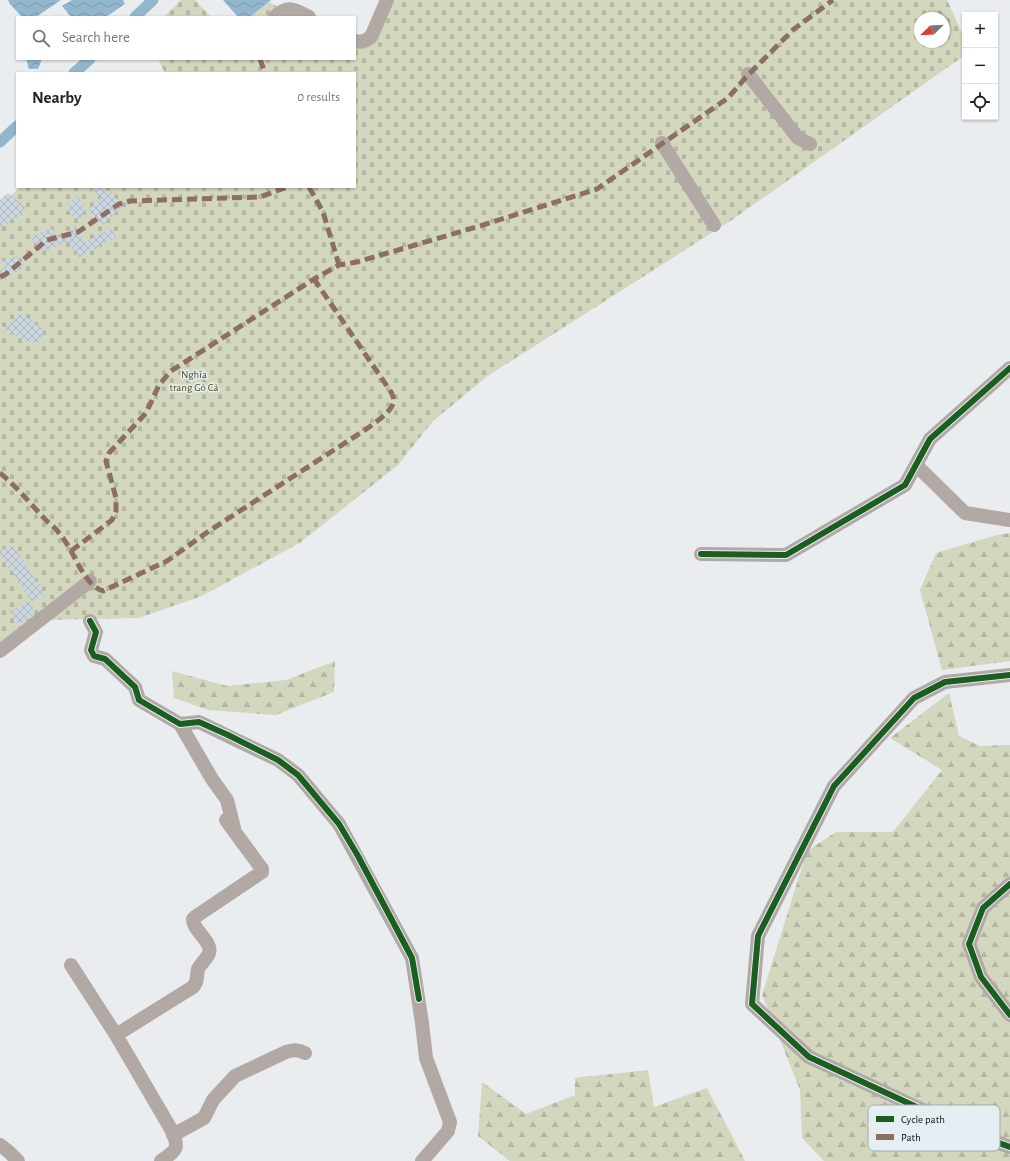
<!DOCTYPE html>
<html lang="en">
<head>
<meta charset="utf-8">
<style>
  body { margin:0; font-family:"Alegreya Sans",sans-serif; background:#f2f2f2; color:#222 }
  .controls { position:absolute; right:12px; top:12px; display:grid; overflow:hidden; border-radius:0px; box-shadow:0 1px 3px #0004 }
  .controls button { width:36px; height:36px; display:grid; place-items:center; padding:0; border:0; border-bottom:1px solid #e0e0e0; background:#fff; color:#222; font:20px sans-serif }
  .compass { position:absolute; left:914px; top:12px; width:36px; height:36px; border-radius:50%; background:#fff; box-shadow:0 1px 3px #0004; rotate:246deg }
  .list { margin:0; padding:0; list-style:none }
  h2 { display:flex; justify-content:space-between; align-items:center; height:52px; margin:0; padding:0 16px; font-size:17px }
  h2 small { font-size:13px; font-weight:400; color:#767676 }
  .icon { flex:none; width:22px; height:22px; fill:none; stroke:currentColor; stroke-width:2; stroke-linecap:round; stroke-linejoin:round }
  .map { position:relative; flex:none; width:1010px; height:1161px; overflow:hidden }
  .search { position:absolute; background:#fff; box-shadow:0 1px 3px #0004; left:16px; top:16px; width:340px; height:44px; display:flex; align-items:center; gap:10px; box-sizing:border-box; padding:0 14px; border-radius:0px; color:#767676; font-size:15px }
  .panel { position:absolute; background:#fff; box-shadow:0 1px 3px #0004; left:16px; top:72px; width:340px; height:116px; border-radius:0px }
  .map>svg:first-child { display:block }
</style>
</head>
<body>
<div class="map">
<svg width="1010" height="1161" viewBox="0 0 1010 1161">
  <defs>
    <pattern id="forest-firs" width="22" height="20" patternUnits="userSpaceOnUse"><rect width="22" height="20" fill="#d2d7be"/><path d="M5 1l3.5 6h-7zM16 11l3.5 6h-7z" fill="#b3b7a2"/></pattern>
    <pattern id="cemetery-stones" width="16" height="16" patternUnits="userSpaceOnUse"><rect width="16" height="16" fill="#d2d7be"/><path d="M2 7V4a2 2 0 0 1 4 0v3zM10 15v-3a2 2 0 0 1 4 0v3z" fill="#b3b7a2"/></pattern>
    <pattern id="water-waves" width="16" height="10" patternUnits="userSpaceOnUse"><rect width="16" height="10" fill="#92b6cc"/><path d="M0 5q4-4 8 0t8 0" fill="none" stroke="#7d9bae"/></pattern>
    <pattern id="building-cross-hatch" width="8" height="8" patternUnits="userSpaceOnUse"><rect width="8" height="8" fill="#ccd6de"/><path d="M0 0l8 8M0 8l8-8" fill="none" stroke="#aeb6bd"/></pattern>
  </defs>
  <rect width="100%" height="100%" fill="#eaedf0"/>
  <path fill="url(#forest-firs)" d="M1010 533V661L942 670 920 590 936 553 997 535Z
    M335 661 334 692 276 715 208 710 174 698 172 671 227 686 286 680Z
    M949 693 959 736 980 746 1010 745V1161H824L802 1138 800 1090 762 995 807 851 836 832H893L942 770 890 738Z
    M648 1070 654 1107 707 1088 745 1161H510L478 1136 482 1082 526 1114 575 1095V1078Z"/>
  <path fill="url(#cemetery-stones)" fill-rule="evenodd" d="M181 0H195L211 17H164Z
    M384 0H947L965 39V55L732 220 489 375 433 421 398 465 301 542 202 596 139 618 43 620 0 655V206L20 187H355V73H165L158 59H355V34L362 35 375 21ZM920 18H944V42H920Z
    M269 2 295 17H250Z"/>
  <path fill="url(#water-waves)" d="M8 0H61L36 17H22L10 4Z
    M72 0H123L125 4 106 17H71L62 6Z
    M223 0H271L250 17H238Z
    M26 59H42L38 69H29Z"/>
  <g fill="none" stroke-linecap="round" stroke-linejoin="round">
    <path stroke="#92b6cc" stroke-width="11" d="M135 17 153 0
      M74 73 90 59
      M0 142 17 126"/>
  </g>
  <path fill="url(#building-cross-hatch)" d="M89 187H103L106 193 109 191 122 206 103 225 88 210 101 198Z
    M8 193 26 208 18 217 0 227V200Z
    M77 195 86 211 78 220 66 209Z
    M75 226 86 242 112 228 116 237 79 258 68 241 41 253 31 238 51 227 57 238Z
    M18 256 23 268 0 280V270L5 268 1 261Z
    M21 313 45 331 37 345 13 334 12 335 3 330Z
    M13 545 45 594 32 602 0 553V550Z
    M29 601 35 613 19 626 10 612Z"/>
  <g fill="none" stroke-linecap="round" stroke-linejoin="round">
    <path stroke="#b2a8a4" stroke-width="14" d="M275 17C288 4 295 10 309 17
      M355 41C361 43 366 41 371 37L387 0
      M748 74 798 138 810 144
      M662 143 714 225
      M916 465 965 513 1010 520
      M701 554 786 555 905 485 930 439 1010 368
      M90 621 96 632 91 650 94 656 105 659 135 687 139 700 180 724 199 722 278 760 298 775 339 824 412 958 422 1023 426 1058 450 1122 448 1131 422 1161
      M0 651 90 581
      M1010 675 945 682 914 698 834 786 758 936 752 1004 809 1057 979 1136 1010 1147
      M180 724 212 779 227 800 234 828
      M1010 884 983 908 969 944 981 977 1010 1015
      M71 965 116 1035 172 1131C180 1149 176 1150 161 1161
      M116 1035 193 987C199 981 196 976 198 969 201 963 207 959 209 953 213 942 193 931 193 919L195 917 262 872V869L226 820
      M173 1135 204 1118 213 1100 235 1076 286 1052C293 1050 298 1049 305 1053
      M0 1145 9 1152 18 1161"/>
    <path stroke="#8d6e63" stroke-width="5" stroke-dasharray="10 5" stroke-linecap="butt" d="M260 59 265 73
      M309 187 323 212 339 265
      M0 277 6 274 47 240 78 232 119 204 130 201 260 197 287 187
      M0 473C16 486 29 502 44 518 48 523 55 527 59 533 74 549 82 584 103 591L167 561 209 531 365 430C373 424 389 414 393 404 395 400 393 396 391 392L314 279
      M71 551 112 520 116 511V498L106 461 109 453 146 413 159 385 171 371 314 279 339 265 357 262 480 226 597 189 728 98 746 77 794 29 833 0"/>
    <defs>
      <path id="cycleway" d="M701 554 786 555 905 485 930 439 1010 368
        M90 621 96 632 91 650 94 656 105 659 135 687 139 700 180 724 199 722 228 735 278 760 298 775 339 824 358 856 412 958 419 999
        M1010 675 945 682 914 698 834 786 758 936 752 1004 809 1057 979 1136 1010 1147
        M1010 884 983 908 969 944 981 977 1010 1015"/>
    </defs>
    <use href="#cycleway" stroke="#e6eef4" stroke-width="8"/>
    <use href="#cycleway" stroke="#1b5e20" stroke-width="6"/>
  </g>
  <g text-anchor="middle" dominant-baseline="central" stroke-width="3" stroke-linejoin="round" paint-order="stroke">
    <g font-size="11" fill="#4d5117" stroke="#e6eef4">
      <text x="194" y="374">Nghĩa<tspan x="194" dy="13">trang Gò Cà</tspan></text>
    </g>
  </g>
  <rect x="868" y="1105" width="132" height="46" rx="6" fill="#e6eef4" stroke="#a5abb0" stroke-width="1"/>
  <rect x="876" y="1116" width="18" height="6" fill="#1b5e20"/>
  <rect x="876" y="1134" width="18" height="6" fill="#8d6e63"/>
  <g font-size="11" fill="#0c0e10">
    <text x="901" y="1123">Cycle path</text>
    <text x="901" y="1141">Path</text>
  </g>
</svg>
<div class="controls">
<button>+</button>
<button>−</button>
<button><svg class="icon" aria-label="locate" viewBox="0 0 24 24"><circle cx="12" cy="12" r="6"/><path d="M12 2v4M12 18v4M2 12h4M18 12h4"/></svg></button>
</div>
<svg class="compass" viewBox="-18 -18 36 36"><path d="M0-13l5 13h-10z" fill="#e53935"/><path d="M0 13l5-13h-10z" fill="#767676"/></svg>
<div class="search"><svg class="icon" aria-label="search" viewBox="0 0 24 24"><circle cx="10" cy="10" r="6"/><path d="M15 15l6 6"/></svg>Search here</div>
<section class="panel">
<h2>Nearby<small>0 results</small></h2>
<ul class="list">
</ul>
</section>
</div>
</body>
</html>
